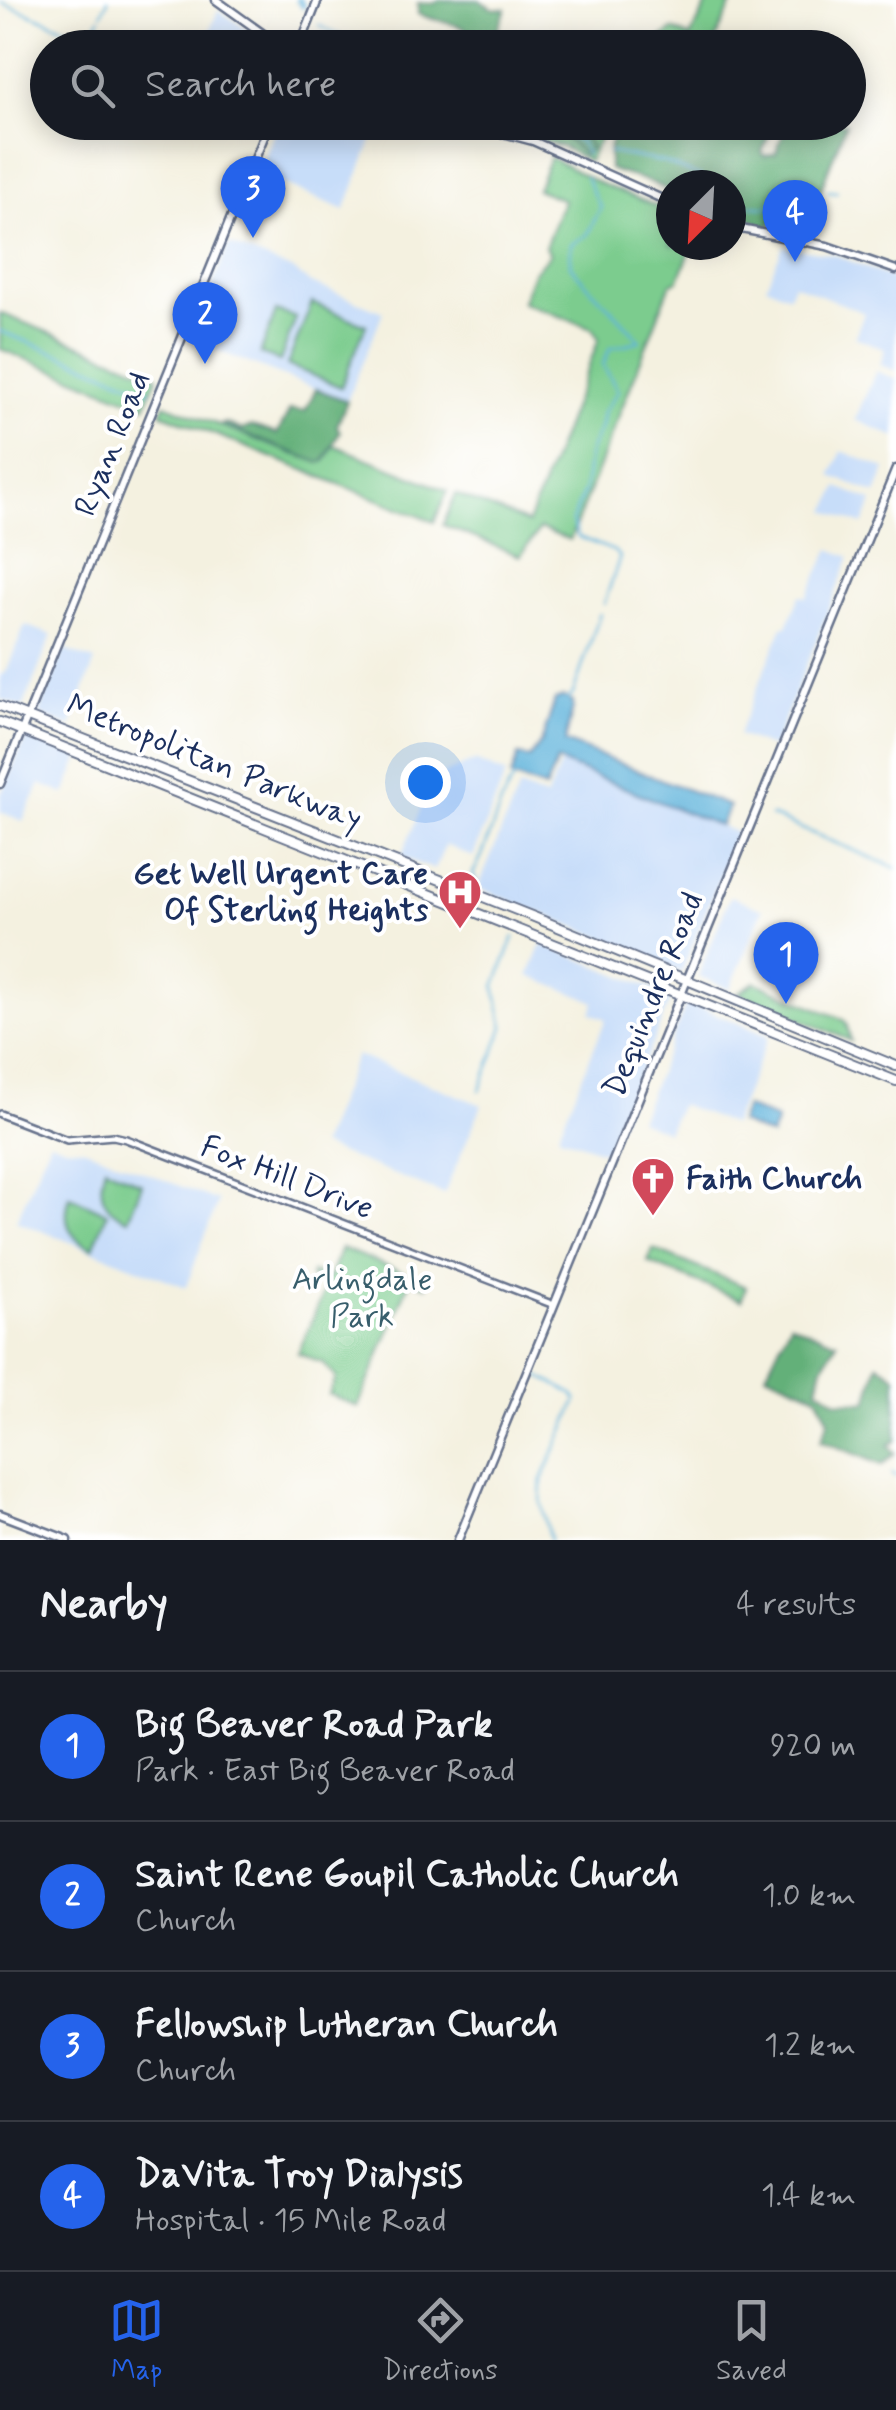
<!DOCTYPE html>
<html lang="en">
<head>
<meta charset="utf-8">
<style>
  body { margin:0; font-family:Mynerve,sans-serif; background:#20242c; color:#f1f3f6 }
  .compass { position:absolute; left:656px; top:170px; width:90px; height:90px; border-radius:50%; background:#171b24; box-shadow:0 5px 25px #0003; rotate:204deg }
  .you { position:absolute; left:425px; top:782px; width:35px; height:35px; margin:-25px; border:8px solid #fff; border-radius:50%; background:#1a73e8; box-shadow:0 0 0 15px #1a73e833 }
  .badge { display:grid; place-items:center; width:65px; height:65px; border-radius:50%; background:#2563eb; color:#fff; font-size:32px; font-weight:700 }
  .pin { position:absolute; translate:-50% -82px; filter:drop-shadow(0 2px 5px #0008) }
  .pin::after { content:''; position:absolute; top:52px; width:35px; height:30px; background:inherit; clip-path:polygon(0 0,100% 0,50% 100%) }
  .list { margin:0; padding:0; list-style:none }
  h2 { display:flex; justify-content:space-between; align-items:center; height:130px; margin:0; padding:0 40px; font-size:42px }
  h2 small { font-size:32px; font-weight:400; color:#9ea1a6 }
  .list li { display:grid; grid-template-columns:65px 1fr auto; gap:30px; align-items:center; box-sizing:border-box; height:150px; padding:0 40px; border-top:2px solid #363941 }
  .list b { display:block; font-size:38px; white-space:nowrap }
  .list p { margin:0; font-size:32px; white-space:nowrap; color:#9ea1a6 }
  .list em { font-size:32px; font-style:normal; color:#9ea1a6 }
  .icon { flex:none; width:55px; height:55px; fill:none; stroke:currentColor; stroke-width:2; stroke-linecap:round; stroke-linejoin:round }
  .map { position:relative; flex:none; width:896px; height:1540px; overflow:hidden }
  .search { position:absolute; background:#171b24; box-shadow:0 5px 25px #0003; left:30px; right:30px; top:30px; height:110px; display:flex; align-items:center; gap:25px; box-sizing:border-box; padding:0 35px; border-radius:55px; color:#9ea1a6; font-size:38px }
  .sheet { height:730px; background:#171b24 }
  nav { display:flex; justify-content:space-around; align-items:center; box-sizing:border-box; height:140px; border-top:2px solid #363941; background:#171b24; font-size:28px; color:#9ea1a6 }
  nav a { display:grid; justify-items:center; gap:5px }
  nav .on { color:#2563eb }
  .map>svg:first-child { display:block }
</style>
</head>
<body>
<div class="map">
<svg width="896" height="1540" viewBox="0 0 896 1540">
  <rect width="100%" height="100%" fill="#fff"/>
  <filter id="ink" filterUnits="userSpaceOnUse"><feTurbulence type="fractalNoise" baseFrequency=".01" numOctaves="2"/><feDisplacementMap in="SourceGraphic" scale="20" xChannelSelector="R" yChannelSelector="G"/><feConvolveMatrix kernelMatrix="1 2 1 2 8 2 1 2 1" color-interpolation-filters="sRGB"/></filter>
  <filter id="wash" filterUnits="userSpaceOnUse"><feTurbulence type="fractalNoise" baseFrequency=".0048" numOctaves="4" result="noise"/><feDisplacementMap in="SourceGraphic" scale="40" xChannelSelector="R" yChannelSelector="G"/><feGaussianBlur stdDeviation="2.25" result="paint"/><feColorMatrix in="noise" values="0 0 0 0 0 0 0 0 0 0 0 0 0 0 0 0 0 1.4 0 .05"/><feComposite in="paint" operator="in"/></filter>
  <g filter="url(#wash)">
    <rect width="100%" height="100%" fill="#f4f1e0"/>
    <path fill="#c7ddf9" d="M218 10 239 24 269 47 203 48Z
      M278 123H379L345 210 258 174Z
      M229 244 293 270 309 282 383 312 347 401 190 340Z
      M783 246 836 255 896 280V371L880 365 885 349 855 337 864 313 794 284 789 295 766 286Z
      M876 371 896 379V437L855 420Z
      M842 451 886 469 876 494 831 476Z
      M838 487 873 501 863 525 827 511Z
      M830 549 850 557 773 748 738 735 783 626H787L800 595 807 597Z
      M25 625 52 635 23 708 0 699V675L6 672Z
      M64 649 95 661 71 727 39 714Z
      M26 737 80 757 65 794 40 784 23 821 0 812V796Z
      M475 761 506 774 473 857 445 845 435 870 401 857 433 779Z
      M561 763 738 833 681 973 646 955 478 888 519 788 546 798Z
      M730 896 763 909 730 989 698 976Z
      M542 944 672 996 607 1153 558 1135 606 1019 591 1013 595 1002 529 976Z
      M687 1002 769 1036 732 1125 680 1104 667 1132 639 1120Z
      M356 1055 482 1105 444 1194 320 1146Z
      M50 1141 65 1147 83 1148 218 1201 186 1287 16 1221Z"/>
    <path fill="#7bcc8e" stroke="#4b7e76" stroke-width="2.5" d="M709 0 732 4 712 47H650L673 30 690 38Z
      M503 123H608L588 161 563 147 500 128Z
      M550 157 599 183 671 212V245H693L678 281 671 283 570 540 540 529 520 556 443 525 456 494 528 523 599 339 592 328 522 302 533 273 550 254 545 247 563 200 537 189Z
      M312 303 366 325 341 387 287 365Z
      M276 311 296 318 280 361 260 354Z
      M0 313 158 376 145 406 0 349Z
      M165 404 294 454 325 461 334 445 448 491 434 522 161 413Z
      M755 982 840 1018 846 1022 851 1041 738 993Z
      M105 1167 142 1184 128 1219C102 1209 97 1192 105 1167Z
      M70 1196 107 1213 93 1248C68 1238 62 1221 70 1196Z
      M341 1248 427 1282 426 1286 410 1280 358 1407 329 1394 336 1378 323 1363 298 1353 327 1284 310 1277 312 1272 329 1278Z
      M653 1249 746 1287 741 1300 648 1262Z"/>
    <path fill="#64b079" stroke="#40706c" stroke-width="2.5" d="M440 0H479L492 8 506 9 491 47H471L464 43 467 30C456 23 431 20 418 14V3H435Z
      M509 123V122L596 123 585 137 591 147 584 155C566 139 547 121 520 131L510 128Z
      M620 123H739L769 135 762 152 764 156 776 153 787 123H846L809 221 803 230 787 232 772 222 768 227C752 225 746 211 731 209V185H671V193C652 179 630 178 609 169V147Z
      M316 389 347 401 337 426 340 432 324 461 320 463 220 425 226 423 242 430 252 426 277 434 290 410 305 411Z
      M790 1323 837 1342 823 1366 818 1388 837 1401 867 1402 878 1364 896 1376V1441L889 1445 895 1453 882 1465 821 1440 829 1420 817 1395 766 1373Z"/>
    <path fill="#5fb3db" stroke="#3d719c" stroke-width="2.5" d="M563 697 573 702V707L565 742 729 806 720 826 557 761 545 789 511 777 518 756 530 758 542 741 555 700Z
      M745 1107 777 1120 771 1136 739 1123Z"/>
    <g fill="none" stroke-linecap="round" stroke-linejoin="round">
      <path stroke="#5fb3db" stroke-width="2.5" d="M0 2 91 38 100 18
        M102 13 108 0
        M319 25 364 48
        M537 122 580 142 586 154
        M608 152 663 162 701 177
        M586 177 595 197
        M704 179 714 185
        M828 191 837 192
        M786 192 806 191
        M810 192 817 191
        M731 197 745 205 767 207 782 195
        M597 200 601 207 587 235 571 244 570 265C592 293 617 312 640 341L610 348 603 365 618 391 603 412 601 427 590 449 584 491 572 521 578 537 614 551 620 557 604 604
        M0 331 149 390
        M565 702 573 694 600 614
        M771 816 896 868
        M476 882 473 873C491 844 495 807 514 779
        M480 1090 504 1027 495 987 514 937
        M537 1375 573 1394 577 1400
        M892 1473 896 1476
        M550 1540 541 1502 542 1480 576 1403"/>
      <path stroke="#5fb3db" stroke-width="6" d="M298 0 303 6"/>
    </g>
  </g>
  <g filter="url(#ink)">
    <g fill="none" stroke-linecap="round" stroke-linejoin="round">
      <defs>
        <path id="tertiary" d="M0 1114 67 1140 113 1136 126 1139 554 1305"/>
        <path id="secondary" d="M216 0 283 48
          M299 48 318 0
          M418 122 507 134 533 141 671 203
          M731 227 827 246 896 270
          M0 784 270 122
          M0 1514 68 1540
          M458 1540 896 469"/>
        <path id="primary" d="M0 706 534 917 896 1066
          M0 722 896 1081"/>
      </defs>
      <use href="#tertiary" stroke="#67738c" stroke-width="10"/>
      <use href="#secondary" stroke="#67738c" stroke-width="11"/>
      <use href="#primary" stroke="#67738c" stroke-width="12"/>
      <use href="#tertiary" stroke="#fff" stroke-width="5"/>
      <use href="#secondary" stroke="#fff" stroke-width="6"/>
      <use href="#primary" stroke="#fff" stroke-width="8"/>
    </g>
  </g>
  <defs>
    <symbol id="hospital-pin" viewBox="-11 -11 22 30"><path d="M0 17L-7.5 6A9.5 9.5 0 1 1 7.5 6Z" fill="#d1495b" stroke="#fff"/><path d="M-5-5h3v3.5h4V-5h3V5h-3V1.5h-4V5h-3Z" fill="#fff"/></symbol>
    <symbol id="church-pin" viewBox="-11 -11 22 30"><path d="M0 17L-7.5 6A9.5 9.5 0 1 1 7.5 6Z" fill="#d1495b" stroke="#fff"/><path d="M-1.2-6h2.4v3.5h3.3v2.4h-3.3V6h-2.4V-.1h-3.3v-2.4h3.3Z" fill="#fff"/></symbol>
  </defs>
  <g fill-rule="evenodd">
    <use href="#hospital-pin" x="435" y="867" width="50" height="68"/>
    <use href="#church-pin" x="628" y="1154" width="50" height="68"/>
  </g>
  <g text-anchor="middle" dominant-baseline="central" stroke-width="8" stroke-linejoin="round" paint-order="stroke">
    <g font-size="32" fill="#1b2f5e" stroke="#fff">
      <text transform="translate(113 444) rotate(-68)">Ryan Road</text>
      <text transform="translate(214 763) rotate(22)">Metropolitan Parkway</text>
      <text transform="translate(654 995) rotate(-68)">Dequindre Road</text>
      <text transform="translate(287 1178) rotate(21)">Fox Hill Drive</text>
    </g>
    <g font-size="32" font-weight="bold" fill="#1b2f5e" stroke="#fff" text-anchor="end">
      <text x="428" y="874">Get Well Urgent Care<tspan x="428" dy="37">Of Sterling Heights</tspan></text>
      <text x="686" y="1179" text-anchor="start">Faith Church</text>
    </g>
    <g font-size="32" fill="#385e6c" stroke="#fff">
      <text x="362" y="1280">Arlingdale<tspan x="362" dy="37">Park</tspan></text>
    </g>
  </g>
</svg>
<svg class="compass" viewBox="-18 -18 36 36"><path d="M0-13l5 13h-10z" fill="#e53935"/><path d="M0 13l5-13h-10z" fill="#9ea1a6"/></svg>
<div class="you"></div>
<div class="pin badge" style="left:786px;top:1004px">1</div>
<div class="pin badge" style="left:205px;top:364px">2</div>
<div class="pin badge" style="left:253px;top:238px">3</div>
<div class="pin badge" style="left:795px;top:262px">4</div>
<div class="search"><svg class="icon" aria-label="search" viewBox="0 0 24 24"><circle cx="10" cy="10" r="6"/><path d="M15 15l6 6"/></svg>Search here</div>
</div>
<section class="sheet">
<h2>Nearby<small>4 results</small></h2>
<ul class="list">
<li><span class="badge">1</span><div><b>Big Beaver Road Park</b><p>Park · East Big Beaver Road</p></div><em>920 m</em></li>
<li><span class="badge">2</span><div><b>Saint Rene Goupil Catholic Church</b><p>Church</p></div><em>1.0 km</em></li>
<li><span class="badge">3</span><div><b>Fellowship Lutheran Church</b><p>Church</p></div><em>1.2 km</em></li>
<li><span class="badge">4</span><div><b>DaVita Troy Dialysis</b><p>Hospital · 15 Mile Road</p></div><em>1.4 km</em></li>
</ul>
</section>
<nav>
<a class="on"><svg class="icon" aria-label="map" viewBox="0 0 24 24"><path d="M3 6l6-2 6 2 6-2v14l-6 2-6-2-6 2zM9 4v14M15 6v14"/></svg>Map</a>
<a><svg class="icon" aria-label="directions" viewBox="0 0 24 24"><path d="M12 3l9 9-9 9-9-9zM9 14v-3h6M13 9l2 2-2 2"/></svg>Directions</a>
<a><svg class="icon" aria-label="saved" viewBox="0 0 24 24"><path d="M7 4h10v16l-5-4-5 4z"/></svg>Saved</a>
</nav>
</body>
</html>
